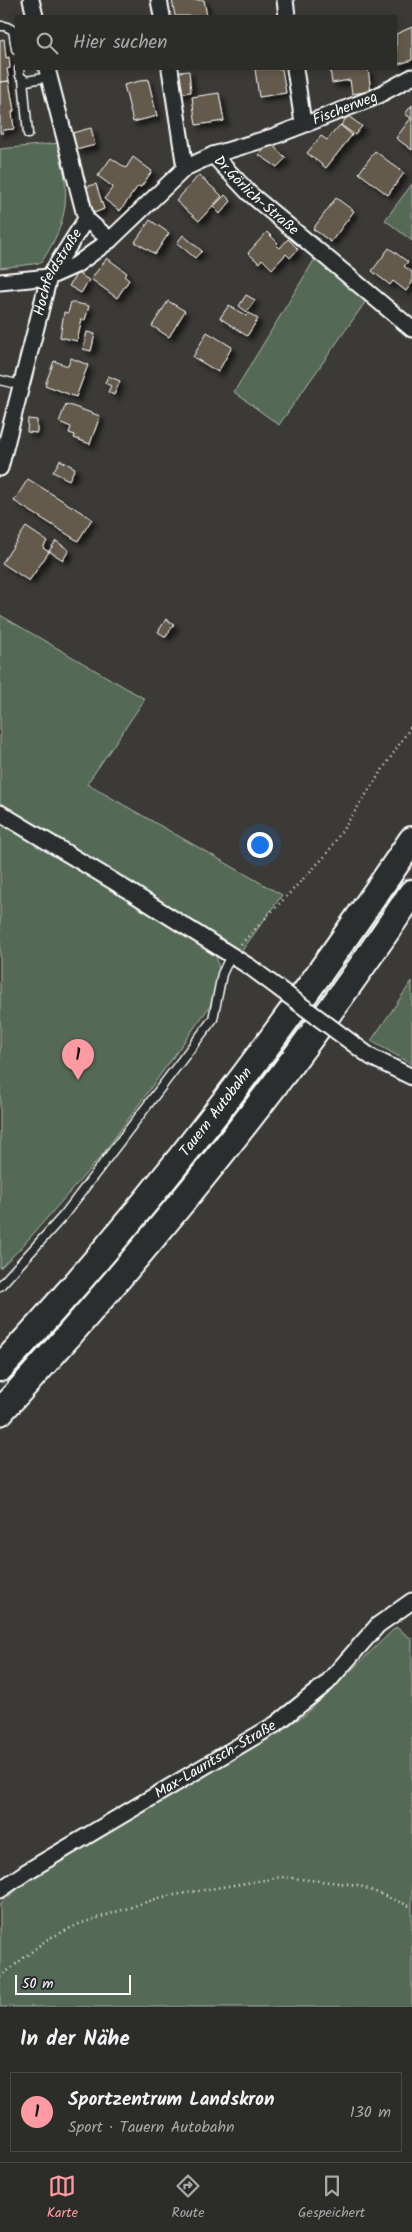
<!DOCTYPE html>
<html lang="de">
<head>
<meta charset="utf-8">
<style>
  body { margin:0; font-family:Kalam,sans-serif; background:#383835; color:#f1f3f6 }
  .scale { position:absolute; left:15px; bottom:12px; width:116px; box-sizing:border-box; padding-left:5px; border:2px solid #fff; border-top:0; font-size:14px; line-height:18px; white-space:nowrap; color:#fff; -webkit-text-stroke:4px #2a2d2e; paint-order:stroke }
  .you { position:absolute; left:259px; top:844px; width:18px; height:18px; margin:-12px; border:4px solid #fff; border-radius:50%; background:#1a73e8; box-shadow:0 0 0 8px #1a73e833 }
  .badge { display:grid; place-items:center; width:32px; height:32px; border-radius:50%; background:#ff9aa2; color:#111; font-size:16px; font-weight:700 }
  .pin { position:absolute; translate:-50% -41px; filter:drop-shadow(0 1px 2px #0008) }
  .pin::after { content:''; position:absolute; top:26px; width:18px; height:15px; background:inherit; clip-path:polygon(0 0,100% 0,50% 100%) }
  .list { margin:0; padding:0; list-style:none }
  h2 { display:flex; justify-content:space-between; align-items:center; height:65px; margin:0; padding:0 20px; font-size:21px }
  h2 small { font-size:16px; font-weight:400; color:#a6a7a8 }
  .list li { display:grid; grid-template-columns:32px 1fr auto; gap:15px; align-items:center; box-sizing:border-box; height:80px; margin:0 10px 10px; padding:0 10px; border:1px solid #484846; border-radius:0px }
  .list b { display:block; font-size:19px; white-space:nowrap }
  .list p { margin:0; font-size:16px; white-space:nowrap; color:#a6a7a8 }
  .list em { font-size:16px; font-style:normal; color:#a6a7a8 }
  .icon { flex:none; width:28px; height:28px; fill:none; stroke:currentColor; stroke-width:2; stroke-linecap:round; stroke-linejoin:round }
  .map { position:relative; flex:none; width:412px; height:2007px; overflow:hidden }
  .search { position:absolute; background:#2c2c29; box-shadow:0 2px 8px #0003; left:15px; right:15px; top:15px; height:55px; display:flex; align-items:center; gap:12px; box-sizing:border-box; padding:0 18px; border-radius:0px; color:#a6a7a8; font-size:19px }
  .sheet { height:155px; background:#2c2c29 }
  nav { display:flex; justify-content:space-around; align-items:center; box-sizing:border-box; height:70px; border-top:1px solid #484846; background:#2c2c29; font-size:14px; color:#a6a7a8 }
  nav a { display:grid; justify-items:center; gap:2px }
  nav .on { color:#ff9aa2 }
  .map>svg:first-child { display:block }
</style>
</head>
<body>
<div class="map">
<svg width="412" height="2007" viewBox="0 0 412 2007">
  <defs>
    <filter id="shadow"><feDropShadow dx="4.5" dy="4.5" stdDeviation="2.5" flood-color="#0009"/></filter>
  </defs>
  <rect width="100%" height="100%" fill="#3b3a37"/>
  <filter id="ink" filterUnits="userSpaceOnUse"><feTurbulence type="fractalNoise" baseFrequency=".02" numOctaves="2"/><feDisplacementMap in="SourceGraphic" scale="10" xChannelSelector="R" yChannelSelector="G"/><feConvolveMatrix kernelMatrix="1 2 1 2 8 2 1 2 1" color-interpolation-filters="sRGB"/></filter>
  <g filter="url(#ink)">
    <path fill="#556b57" stroke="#aab5ab" d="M59 143C69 194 71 217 41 263L0 268V149Z
      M412 184V241L385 220Z
      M316 257 366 301 279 425 234 392Z
      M0 615 145 699 87 784 282 895 241 952 24 825 0 807Z
      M0 812 215 950 220 974 210 1006 103 1154 19 1250 0 1268Z
      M412 981V1064L371 1041Z
      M396 1627 412 1639V2007H0V1904L32 1877 305 1715Z"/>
    <path fill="#635a4b" stroke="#fff" filter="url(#shadow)" d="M172 0H204L207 16H175Z
      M412 27V60L396 65V34Z
      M4 39 6 58 9 57 10 68 7 69 9 81 0 82V40Z
      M255 69H282L286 93 259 97Z
      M330 69H368L371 91 352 94 350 80 332 83Z
      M189 71 191 92 177 94 176 80H179V72Z
      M148 79 157 116 133 122 124 85Z
      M9 81 14 111 12 112 14 129 3 130V133H0V82Z
      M219 93 224 121 196 125 192 97Z
      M412 105V150L396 138 411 118 405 114Z
      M348 116 362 126 355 135 341 125Z
      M340 125 352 135 326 168 307 153 321 136 327 140Z
      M91 128 95 145 76 150 72 133Z
      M270 143 286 158 277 167 259 155Z
      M375 151 404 173 388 195 359 173Z
      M133 157 152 171 141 187 138 186 120 211 104 199 113 187 98 176 111 158 126 168Z
      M199 175 222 196 199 221 176 201Z
      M96 184 104 209 94 213 86 187Z
      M225 195 231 201 220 214 213 207Z
      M336 198 354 211 331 242 313 229Z
      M150 220 169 233 155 254 135 242Z
      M267 232 278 243 276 245 280 248 288 239 298 249 290 258 286 254 272 269 262 259 259 263 248 253Z
      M183 235 202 251 195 258 177 243Z
      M389 248 408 262 404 266 412 272V283L406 291 393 281 390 285 372 271Z
      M107 258 127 273 124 276 129 280 117 298 91 279Z
      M77 273 89 280 81 293 69 286Z
      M246 295 255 300 247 312 239 306Z
      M168 301 185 311 169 337 152 326Z
      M71 302 89 306 85 320 82 319 77 341 60 337 64 312 68 313Z
      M229 305 246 316 249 313 258 319 247 336 220 318Z
      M87 332 95 334 91 351 83 349Z
      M207 332 232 347 218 372 193 357Z
      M71 358 88 365 76 397 45 385 54 361 68 366Z
      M108 376 120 381 114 395 108 392 111 386 105 383Z
      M66 404 100 416 90 444 74 438 75 435 69 433 71 427 59 422Z
      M28 419 37 420V433L27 432Z
      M60 460 75 468 69 480 53 472Z
      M28 479 92 519 78 541 14 501Z
      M26 527 47 541 43 548 49 552 29 581 2 563Z
      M56 541 69 550 63 560 49 551Z
      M166 619 174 624 166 637 158 632Z"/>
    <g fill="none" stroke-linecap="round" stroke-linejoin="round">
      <defs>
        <path id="lane" d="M0 26H5L13 30 16 49
          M19 69 20 76 26 81 49 77
          M23 79 28 134
          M0 380 21 385
          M0 1286 64 1215 213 1019 222 974 231 955"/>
        <g id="street">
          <path d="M31 0 35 16"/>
          <path d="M159 0 162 16"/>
          <path d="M285 0 287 16"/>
          <path d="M170 69 185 168"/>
          <path d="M295 69 303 123"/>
          <path id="s1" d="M213 155 272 137 373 98 412 77"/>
          <path d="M86 219 110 240"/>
          <path id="s2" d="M0 282 49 277 76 265 110 240 185 168 213 155 249 193 412 329"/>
          <path id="s3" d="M0 468 49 277 86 219 47 69"/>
          <path d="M0 813 113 881 250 967"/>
          <path d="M371 1057 412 1077"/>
          <path id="s4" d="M0 1890 26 1872 276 1724 327 1683 378 1625 412 1601"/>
        </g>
        <g id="highway">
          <path id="s5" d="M0 1368C153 1205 287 1025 412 840"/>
          <path d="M0 1412C149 1249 289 1077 412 893"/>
        </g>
      </defs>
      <use href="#lane" stroke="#fff" stroke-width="11"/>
      <use href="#street" stroke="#fff" stroke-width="19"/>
      <use href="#highway" stroke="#fff" stroke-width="30"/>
      <path stroke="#fff" stroke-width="2.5" stroke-dasharray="1 4" stroke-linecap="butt" d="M241 944 326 855 412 725
        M0 1977 46 1940 79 1924 162 1897 282 1877 358 1885 412 1907"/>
      <use href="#lane" stroke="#2a2d2e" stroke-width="8"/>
      <use href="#street" stroke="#2a2d2e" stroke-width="15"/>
      <use href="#highway" stroke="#2a2d2e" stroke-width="26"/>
      <defs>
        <path id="street-bridge" d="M250 967 371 1057"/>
      </defs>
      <use href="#street-bridge" stroke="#fff" stroke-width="19" stroke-linecap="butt"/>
      <use href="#street-bridge" stroke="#2a2d2e" stroke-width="15"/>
    </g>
  </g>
  <g text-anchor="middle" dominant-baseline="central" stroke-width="4.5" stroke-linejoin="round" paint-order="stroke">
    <g font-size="15" fill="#fff" stroke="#2a2d2e">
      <text stroke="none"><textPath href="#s1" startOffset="140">Fischerweg</textPath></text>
      <text stroke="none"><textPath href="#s2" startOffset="315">Dr.Görlich-Straße</textPath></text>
      <text stroke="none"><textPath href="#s3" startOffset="205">Hochfeldstraße</textPath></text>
      <text stroke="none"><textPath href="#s5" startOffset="335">Tauern Autobahn</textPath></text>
      <text stroke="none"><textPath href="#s4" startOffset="252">Max-Lauritsch-Straße</textPath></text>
    </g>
  </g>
</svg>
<div class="scale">50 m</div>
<div class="you"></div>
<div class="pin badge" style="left:78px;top:1080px">1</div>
<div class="search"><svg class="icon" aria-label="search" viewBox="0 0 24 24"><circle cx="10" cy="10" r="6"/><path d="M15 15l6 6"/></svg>Hier suchen</div>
</div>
<section class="sheet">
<h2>In der Nähe<small></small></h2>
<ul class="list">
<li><span class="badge">1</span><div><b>Sportzentrum Landskron</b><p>Sport · Tauern Autobahn</p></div><em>130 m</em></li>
</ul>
</section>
<nav>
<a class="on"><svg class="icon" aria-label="map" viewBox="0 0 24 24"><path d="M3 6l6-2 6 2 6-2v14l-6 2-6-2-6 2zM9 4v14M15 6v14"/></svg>Karte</a>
<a><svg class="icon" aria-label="directions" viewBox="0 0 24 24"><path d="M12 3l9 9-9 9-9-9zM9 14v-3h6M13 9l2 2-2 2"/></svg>Route</a>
<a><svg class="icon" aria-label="saved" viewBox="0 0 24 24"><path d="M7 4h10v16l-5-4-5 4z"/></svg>Gespeichert</a>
</nav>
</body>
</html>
